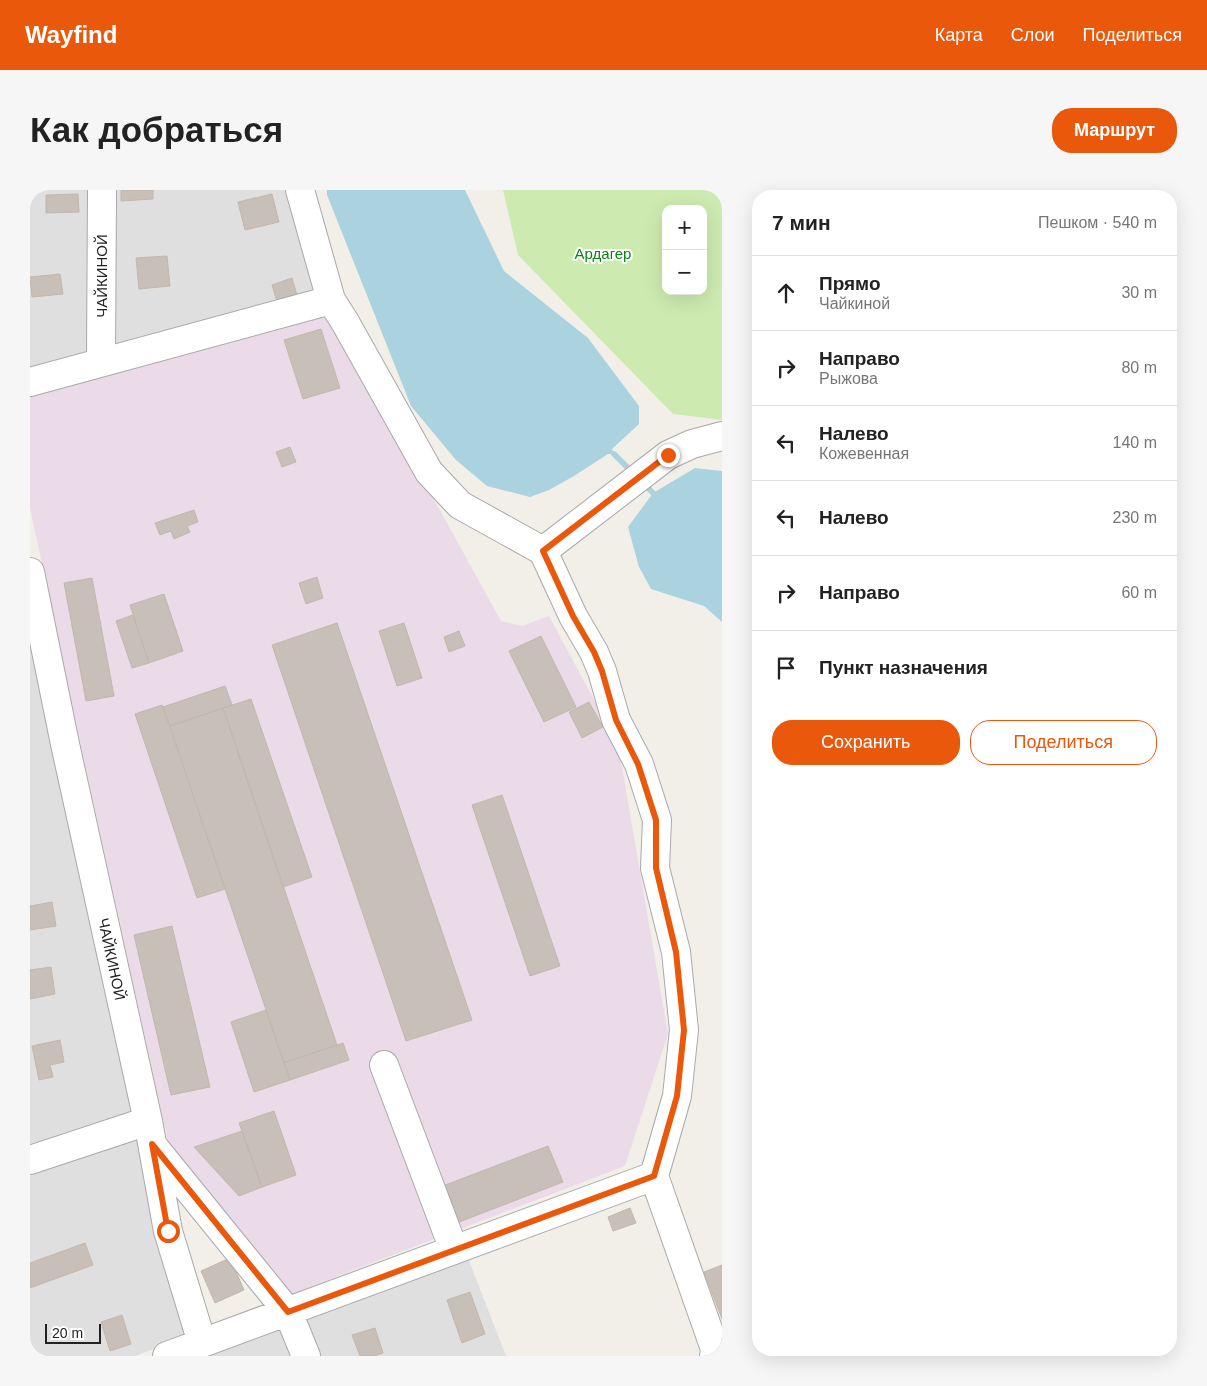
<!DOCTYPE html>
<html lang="ru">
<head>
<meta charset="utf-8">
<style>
  body { margin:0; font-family:Helvetica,sans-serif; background:#f6f6f6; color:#222 }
  .controls { position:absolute; right:15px; top:15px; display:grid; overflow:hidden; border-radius:10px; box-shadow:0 5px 20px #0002 }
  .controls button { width:45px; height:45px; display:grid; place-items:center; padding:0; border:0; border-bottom:1px solid #e0e0e0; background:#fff; color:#222; font:25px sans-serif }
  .scale { position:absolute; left:15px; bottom:12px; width:56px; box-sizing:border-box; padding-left:5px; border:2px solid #222; border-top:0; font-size:14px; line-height:18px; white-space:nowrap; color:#222; -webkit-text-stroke:4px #fff; paint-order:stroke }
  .stop { position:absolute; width:15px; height:15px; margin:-11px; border:4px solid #ea580c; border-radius:50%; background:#fff }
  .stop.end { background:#ea580c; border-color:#fff; box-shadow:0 1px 5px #0008 }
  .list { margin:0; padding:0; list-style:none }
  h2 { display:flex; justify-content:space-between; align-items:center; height:65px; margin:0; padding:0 20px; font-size:21px }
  h2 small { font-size:16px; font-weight:400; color:#767676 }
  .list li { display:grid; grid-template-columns:32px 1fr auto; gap:15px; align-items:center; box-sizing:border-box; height:75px; padding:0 20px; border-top:1px solid #e0e0e0 }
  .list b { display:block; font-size:19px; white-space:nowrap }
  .list p { margin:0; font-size:16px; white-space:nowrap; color:#767676 }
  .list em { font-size:16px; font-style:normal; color:#767676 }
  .actions { display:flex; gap:10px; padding:15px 20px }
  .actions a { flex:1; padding:11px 0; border:1px solid #ea580c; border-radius:20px; text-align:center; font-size:18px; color:#ea580c }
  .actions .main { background:#ea580c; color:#fff }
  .icon { flex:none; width:28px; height:28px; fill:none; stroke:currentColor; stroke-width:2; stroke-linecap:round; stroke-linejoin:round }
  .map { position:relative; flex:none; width:692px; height:1166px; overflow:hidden; border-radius:20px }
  header { display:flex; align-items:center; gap:30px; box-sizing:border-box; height:70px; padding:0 25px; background:#ea580c; color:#fff }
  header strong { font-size:24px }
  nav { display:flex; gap:28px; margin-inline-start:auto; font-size:18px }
  .intro { display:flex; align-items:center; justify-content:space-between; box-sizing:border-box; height:120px; padding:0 30px }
  h1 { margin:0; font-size:35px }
  .button { padding:12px 22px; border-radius:20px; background:#ea580c; color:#fff; font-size:18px; font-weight:700 }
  main { display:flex; gap:30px; padding:0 30px }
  aside { flex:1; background:#fff; border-radius:20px; box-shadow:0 5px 20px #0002 }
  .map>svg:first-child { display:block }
</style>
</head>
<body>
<header>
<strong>Wayfind</strong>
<nav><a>Карта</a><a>Слои</a><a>Поделиться</a></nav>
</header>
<div class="intro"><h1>Как добраться</h1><a class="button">Маршрут</a></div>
<main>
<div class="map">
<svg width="692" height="1166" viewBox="0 0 692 1166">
  <rect width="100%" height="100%" fill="#f2efe9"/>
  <path fill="#e0dfdf" d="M0 0H61L59 165 0 179Z
    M81 0H261L292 106 84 162Z
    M0 447 156 1147 105 1166H0Z
    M438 1068 476 1166H289L275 1129Z
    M251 1135 264 1166H166Z"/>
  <path fill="#ebdbe8" d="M301 122 471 431 492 436 519 426 588 554 638 844 595 976 261 1104 138 952 50 552 0 318V207Z"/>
  <path fill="#cdebb0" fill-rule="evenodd" d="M473 0H692V230L643 224 488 65ZM636 19H673V101H636Z"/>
  <path fill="#aad3df" d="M297 0H435L474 81 558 148 609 216V234L582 259 584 264H578L544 286 519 300 500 307 457 296 426 270 381 216 297 5Z
    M665 278 692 281V432L674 416 621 399 609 377 598 337 623 303Z"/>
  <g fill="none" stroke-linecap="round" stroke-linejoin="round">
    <path stroke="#aad3df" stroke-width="5.5" d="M584 264 604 284
      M614 294 623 303"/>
  </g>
  <path fill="#c7bfb8" stroke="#c4b6ab" d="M91 0H123V9L91 11Z
    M48 4 49 22 16 23V5Z
    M242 4 249 32 215 40 208 12Z
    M137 66 140 96 109 99 106 68Z
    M30 84 33 104 2 107 0 87Z
    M262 88 268 109 248 115 242 95Z
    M291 139 310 198 273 209 254 150Z
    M260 257 266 272 252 277 246 262Z
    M164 320 168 332 157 336 160 342 144 349 141 341 130 345 125 333Z
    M287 387 293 408 276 414 269 393Z
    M62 388 84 506 56 511 34 393Z
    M134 404 153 461 119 473 100 415Z
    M103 425 119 473 102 478 86 431Z
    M307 433 442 830 376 851 242 455Z
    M374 433 392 488 367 496 349 441Z
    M429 441 435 456 419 462 414 447Z
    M511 446 546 517 514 532 479 461Z
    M195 496 202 515 140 536 133 517Z
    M221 509 282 687 253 697 193 518Z
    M559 512 573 537 552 548 539 522Z
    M132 515 195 699 167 708 105 524Z
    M193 518 307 855 254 873 140 536Z
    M472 605 530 776 500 786 442 615Z
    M22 712 26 736 0 740V716Z
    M142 736 180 897 141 905 104 745Z
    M21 777 25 804 0 809V780Z
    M236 820 260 890 224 902 201 832Z
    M30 850 34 872 20 875 23 887 9 890 2 856Z
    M313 853 319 870 260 890 254 873Z
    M244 921 266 985 232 997 209 933Z
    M212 941 232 997 209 1006 164 957Z
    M518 956 533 992 424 1034 410 997Z
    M600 1018 606 1033 583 1041 578 1027Z
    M55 1053 63 1075 0 1098V1073Z
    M200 1068 214 1100 185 1113 171 1081Z
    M692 1075V1129L674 1082Z
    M440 1102 455 1144 432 1153 417 1110Z
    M92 1125 101 1154 80 1161 71 1132Z
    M345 1138 353 1163 344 1166H330L322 1145Z"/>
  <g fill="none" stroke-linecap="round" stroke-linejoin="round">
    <defs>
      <path id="minor" d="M270 0 301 110 315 132 399 282 430 315 513 361 543 426 564 462 572 481 586 530 609 574 627 630 625 678 646 762 654 840 647 906 624 986 685 1159 684 1166
        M71 172 72 0
        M0 192 301 110
        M513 361 638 265 662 254 692 246
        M0 382 35 554 118 931 138 1041 172 1153
        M354 875 424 1060
        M124 957 258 1122 276 1166
        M0 970 118 931
        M137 1166 624 986"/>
    </defs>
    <use href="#minor" stroke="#a9a9a9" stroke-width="30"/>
    <use href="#minor" stroke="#fff" stroke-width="28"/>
  </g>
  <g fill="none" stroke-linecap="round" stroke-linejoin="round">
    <path stroke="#ea580c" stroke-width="6" d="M138 1041 122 954 258 1122 624 986 647 906 654 840 646 762 626 678V630L608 574 586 530 572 481 564 462 543 426 513 361 638 265"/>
  </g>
  <g text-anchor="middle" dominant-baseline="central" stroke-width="4" stroke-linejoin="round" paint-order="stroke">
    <g font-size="15" fill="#0c8416" stroke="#fff">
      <text x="573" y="63">Ардагер</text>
    </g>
    <g font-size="15" fill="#222" stroke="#fff">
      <text transform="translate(71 86) rotate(-90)">ЧАЙКИНОЙ</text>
      <text transform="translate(82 769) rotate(78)">ЧАЙКИНОЙ</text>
    </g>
  </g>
</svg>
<div class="controls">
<button>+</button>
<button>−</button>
</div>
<div class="scale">20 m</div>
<div class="stop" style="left:138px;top:1041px"></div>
<div class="stop end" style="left:638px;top:265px"></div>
</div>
<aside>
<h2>7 мин<small>Пешком · 540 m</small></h2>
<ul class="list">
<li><svg class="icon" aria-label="ahead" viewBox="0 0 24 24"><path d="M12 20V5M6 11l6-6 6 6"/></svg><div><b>Прямо</b><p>Чайкиной</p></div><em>30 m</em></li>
<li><svg class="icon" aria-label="right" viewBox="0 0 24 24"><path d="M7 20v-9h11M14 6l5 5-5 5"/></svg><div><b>Направо</b><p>Рыжова</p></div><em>80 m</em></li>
<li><svg class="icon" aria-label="left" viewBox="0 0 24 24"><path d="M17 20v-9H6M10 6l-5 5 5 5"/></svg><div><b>Налево</b><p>Кожевенная</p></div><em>140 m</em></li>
<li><svg class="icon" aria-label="left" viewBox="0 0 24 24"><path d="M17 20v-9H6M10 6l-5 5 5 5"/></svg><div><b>Налево</b></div><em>230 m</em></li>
<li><svg class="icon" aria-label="right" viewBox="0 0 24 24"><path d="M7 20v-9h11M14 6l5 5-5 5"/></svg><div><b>Направо</b></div><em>60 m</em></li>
<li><svg class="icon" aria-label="arrive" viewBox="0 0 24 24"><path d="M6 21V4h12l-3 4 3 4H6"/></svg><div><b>Пункт назначения</b></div></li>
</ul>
<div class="actions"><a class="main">Сохранить</a><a>Поделиться</a></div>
</aside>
</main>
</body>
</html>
